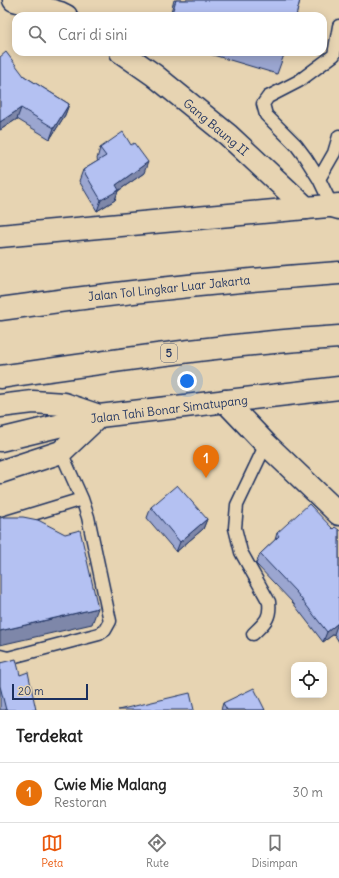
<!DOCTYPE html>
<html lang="id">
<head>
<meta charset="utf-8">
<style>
  body { margin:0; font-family:Delius,sans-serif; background:#f2f2f2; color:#222 }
  .controls { position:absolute; right:12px; bottom:12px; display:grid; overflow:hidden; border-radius:8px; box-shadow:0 2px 10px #0003 }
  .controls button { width:36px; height:36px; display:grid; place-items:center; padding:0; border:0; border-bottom:1px solid #e0e0e0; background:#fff; color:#222; font:20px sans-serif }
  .scale { position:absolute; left:12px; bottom:10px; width:76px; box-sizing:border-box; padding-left:4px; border:2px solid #1b2f5e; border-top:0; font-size:11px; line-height:14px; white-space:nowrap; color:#1b2f5e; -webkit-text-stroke:3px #e7d4b2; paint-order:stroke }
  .you { position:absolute; left:187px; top:381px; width:14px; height:14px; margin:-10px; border:3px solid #fff; border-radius:50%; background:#1a73e8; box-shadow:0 0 0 6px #1a73e833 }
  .badge { display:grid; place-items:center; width:26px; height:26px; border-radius:50%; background:#ea580c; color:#fff; font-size:13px; font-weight:700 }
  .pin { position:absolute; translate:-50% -33px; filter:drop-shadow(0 1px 2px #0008) }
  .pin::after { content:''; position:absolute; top:21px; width:14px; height:12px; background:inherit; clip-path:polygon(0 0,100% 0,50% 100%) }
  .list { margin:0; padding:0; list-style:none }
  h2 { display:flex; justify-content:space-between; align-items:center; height:52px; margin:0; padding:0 16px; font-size:17px }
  h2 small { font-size:13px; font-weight:400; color:#767676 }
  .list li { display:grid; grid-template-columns:26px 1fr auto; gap:12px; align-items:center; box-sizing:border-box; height:60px; padding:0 16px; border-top:1px solid #e0e0e0 }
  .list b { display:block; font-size:15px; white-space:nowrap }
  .list p { margin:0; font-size:13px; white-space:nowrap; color:#767676 }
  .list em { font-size:13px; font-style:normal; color:#767676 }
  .icon { flex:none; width:22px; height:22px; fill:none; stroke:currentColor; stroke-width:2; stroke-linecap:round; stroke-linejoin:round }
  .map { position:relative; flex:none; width:339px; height:710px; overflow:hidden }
  .search { position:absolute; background:#fff; box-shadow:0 2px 10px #0003; left:12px; right:12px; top:12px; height:44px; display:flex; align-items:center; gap:10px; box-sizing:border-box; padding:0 14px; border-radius:12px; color:#767676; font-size:15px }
  .sheet { height:112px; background:#fff }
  nav { display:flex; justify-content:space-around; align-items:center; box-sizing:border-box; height:56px; border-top:1px solid #e0e0e0; background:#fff; font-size:11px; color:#767676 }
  nav a { display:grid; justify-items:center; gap:2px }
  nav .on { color:#ea580c }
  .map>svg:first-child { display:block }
</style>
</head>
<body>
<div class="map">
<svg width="339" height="710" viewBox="0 0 339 710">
  <rect width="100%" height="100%" fill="#e7d4b2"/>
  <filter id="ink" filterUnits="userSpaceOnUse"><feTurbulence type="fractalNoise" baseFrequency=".025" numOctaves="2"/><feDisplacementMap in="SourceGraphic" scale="8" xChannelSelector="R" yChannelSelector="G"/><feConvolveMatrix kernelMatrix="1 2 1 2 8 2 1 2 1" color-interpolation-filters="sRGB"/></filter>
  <g filter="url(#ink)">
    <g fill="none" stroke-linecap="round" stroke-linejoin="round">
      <defs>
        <path id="service" d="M319 179 334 153 339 136
          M332 206 319 179 305 157 296 145 266 115 263 104 268 97 299 81 334 55 339 26
          M0 524 82 499
          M253 634C264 623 271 619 269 602L241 552 235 528 237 505 266 444
          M0 656 8 658 99 634 105 630 110 621 88 517 82 499 61 452"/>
        <path id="minor" d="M14 0 60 13 66 16
          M121 52 154 75 228 135 306 208
          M225 401 266 444 339 514"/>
        <path id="trunk" d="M0 236 339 205
          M0 406 33 402 64 404 99 416
          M0 440 99 416 339 388
          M0 472 61 452 98 417"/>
        <path id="motorway" d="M332 206 339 208
          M0 309C113 293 226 281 339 273
          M0 377C113 361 225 344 339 337"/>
      </defs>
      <use href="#service" stroke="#1b2f5e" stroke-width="15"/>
      <use href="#minor" stroke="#1b2f5e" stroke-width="25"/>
      <use href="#trunk" stroke="#1b2f5e" stroke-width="25"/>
      <use href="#motorway" stroke="#1b2f5e" stroke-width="25"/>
      <use href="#service" stroke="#e7d4b2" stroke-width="12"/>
      <use href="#minor" stroke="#e7d4b2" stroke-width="22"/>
      <use href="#trunk" stroke="#e7d4b2" stroke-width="22"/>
      <use href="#motorway" stroke="#e7d4b2" stroke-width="22"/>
    </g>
    <path fill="#9ba6d0" stroke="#1b2f5e" d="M174 0H300L296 16H170Z
      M203 52H285L277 74Z
      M0 57 24 76 69 104 65 115 50 139 17 119 0 130Z
      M100 148 144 173 118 191 115 200 97 211 79 181 83 170 98 161 97 159Z
      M151 507 207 519 203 529 176 552 147 518Z
      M333 529 339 530V642L334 634 323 642 293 603 256 564 260 554 275 540 277 533Z
      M0 663 20 675 36 710H0Z
      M223 703 265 710H221Z"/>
    <path fill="#7e87a9" stroke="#1b2f5e" d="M69 104 65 115 50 139 54 128Z
      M21 108 17 119 0 130V122Z
      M148 162 144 173 118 191 115 200 97 211 101 200 116 185Z
      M207 519 203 529 176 552 180 542Z
      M98 608 92 624 0 645V631Z
      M338 623 334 634 323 642 327 632Z"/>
    <path fill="#b4c1f2" stroke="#1b2f5e" d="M176 0H300L296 16H171Z
      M6 52 24 76 69 104 54 128 21 108 0 122V57Z
      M270 52H285L284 56Z
      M123 132 131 145 134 143 148 162 116 185 119 190 101 200 83 170 106 156 100 148Z
      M177 485 207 519 180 542 151 507Z
      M309 504 333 529 335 527 339 530V626L338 623 327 632 296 592 260 554 279 536 277 533Z
      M4 517H23L38 520 65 534 80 530 98 608 0 631V518Z
      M16 659 20 675 28 672 36 710H6L0 686V663Z
      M254 688 265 710H227L223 703Z
      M190 693 194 710H118Z"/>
  </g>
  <g text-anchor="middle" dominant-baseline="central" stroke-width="4" stroke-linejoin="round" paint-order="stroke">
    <rect fill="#e7d4b2" stroke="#586077" stroke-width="1" x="161" y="344" width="16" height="18" rx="3"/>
    <g font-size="11" font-weight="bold" fill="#1b2f5e">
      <text x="169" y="353">5</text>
    </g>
    <g font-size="12" fill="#1b2f5e" stroke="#e7d4b2">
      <text transform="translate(216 127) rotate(40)">Gang Baung II</text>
      <text transform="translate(169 288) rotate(-6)">Jalan Tol Lingkar Luar Jakarta</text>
      <text transform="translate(169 409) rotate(-7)">Jalan Tahi Bonar Simatupang</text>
    </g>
  </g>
</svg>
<div class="controls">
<button><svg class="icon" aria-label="locate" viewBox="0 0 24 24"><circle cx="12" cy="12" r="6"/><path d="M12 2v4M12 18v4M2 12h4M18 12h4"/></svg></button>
</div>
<div class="scale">20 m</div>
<div class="you"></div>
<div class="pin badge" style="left:206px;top:478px;background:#e8710a">1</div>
<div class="search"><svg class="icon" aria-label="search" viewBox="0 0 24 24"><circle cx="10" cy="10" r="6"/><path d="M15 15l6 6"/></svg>Cari di sini</div>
</div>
<section class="sheet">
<h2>Terdekat<small></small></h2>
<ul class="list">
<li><span class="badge" style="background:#e8710a">1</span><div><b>Cwie Mie Malang</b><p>Restoran</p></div><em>30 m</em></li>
</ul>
</section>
<nav>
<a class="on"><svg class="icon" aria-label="map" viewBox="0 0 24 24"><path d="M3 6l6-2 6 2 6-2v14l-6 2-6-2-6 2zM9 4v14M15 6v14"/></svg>Peta</a>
<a><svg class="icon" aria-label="directions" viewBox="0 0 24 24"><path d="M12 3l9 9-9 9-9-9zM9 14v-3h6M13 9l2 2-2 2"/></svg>Rute</a>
<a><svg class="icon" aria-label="saved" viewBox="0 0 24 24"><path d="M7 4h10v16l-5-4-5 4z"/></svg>Disimpan</a>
</nav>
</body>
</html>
